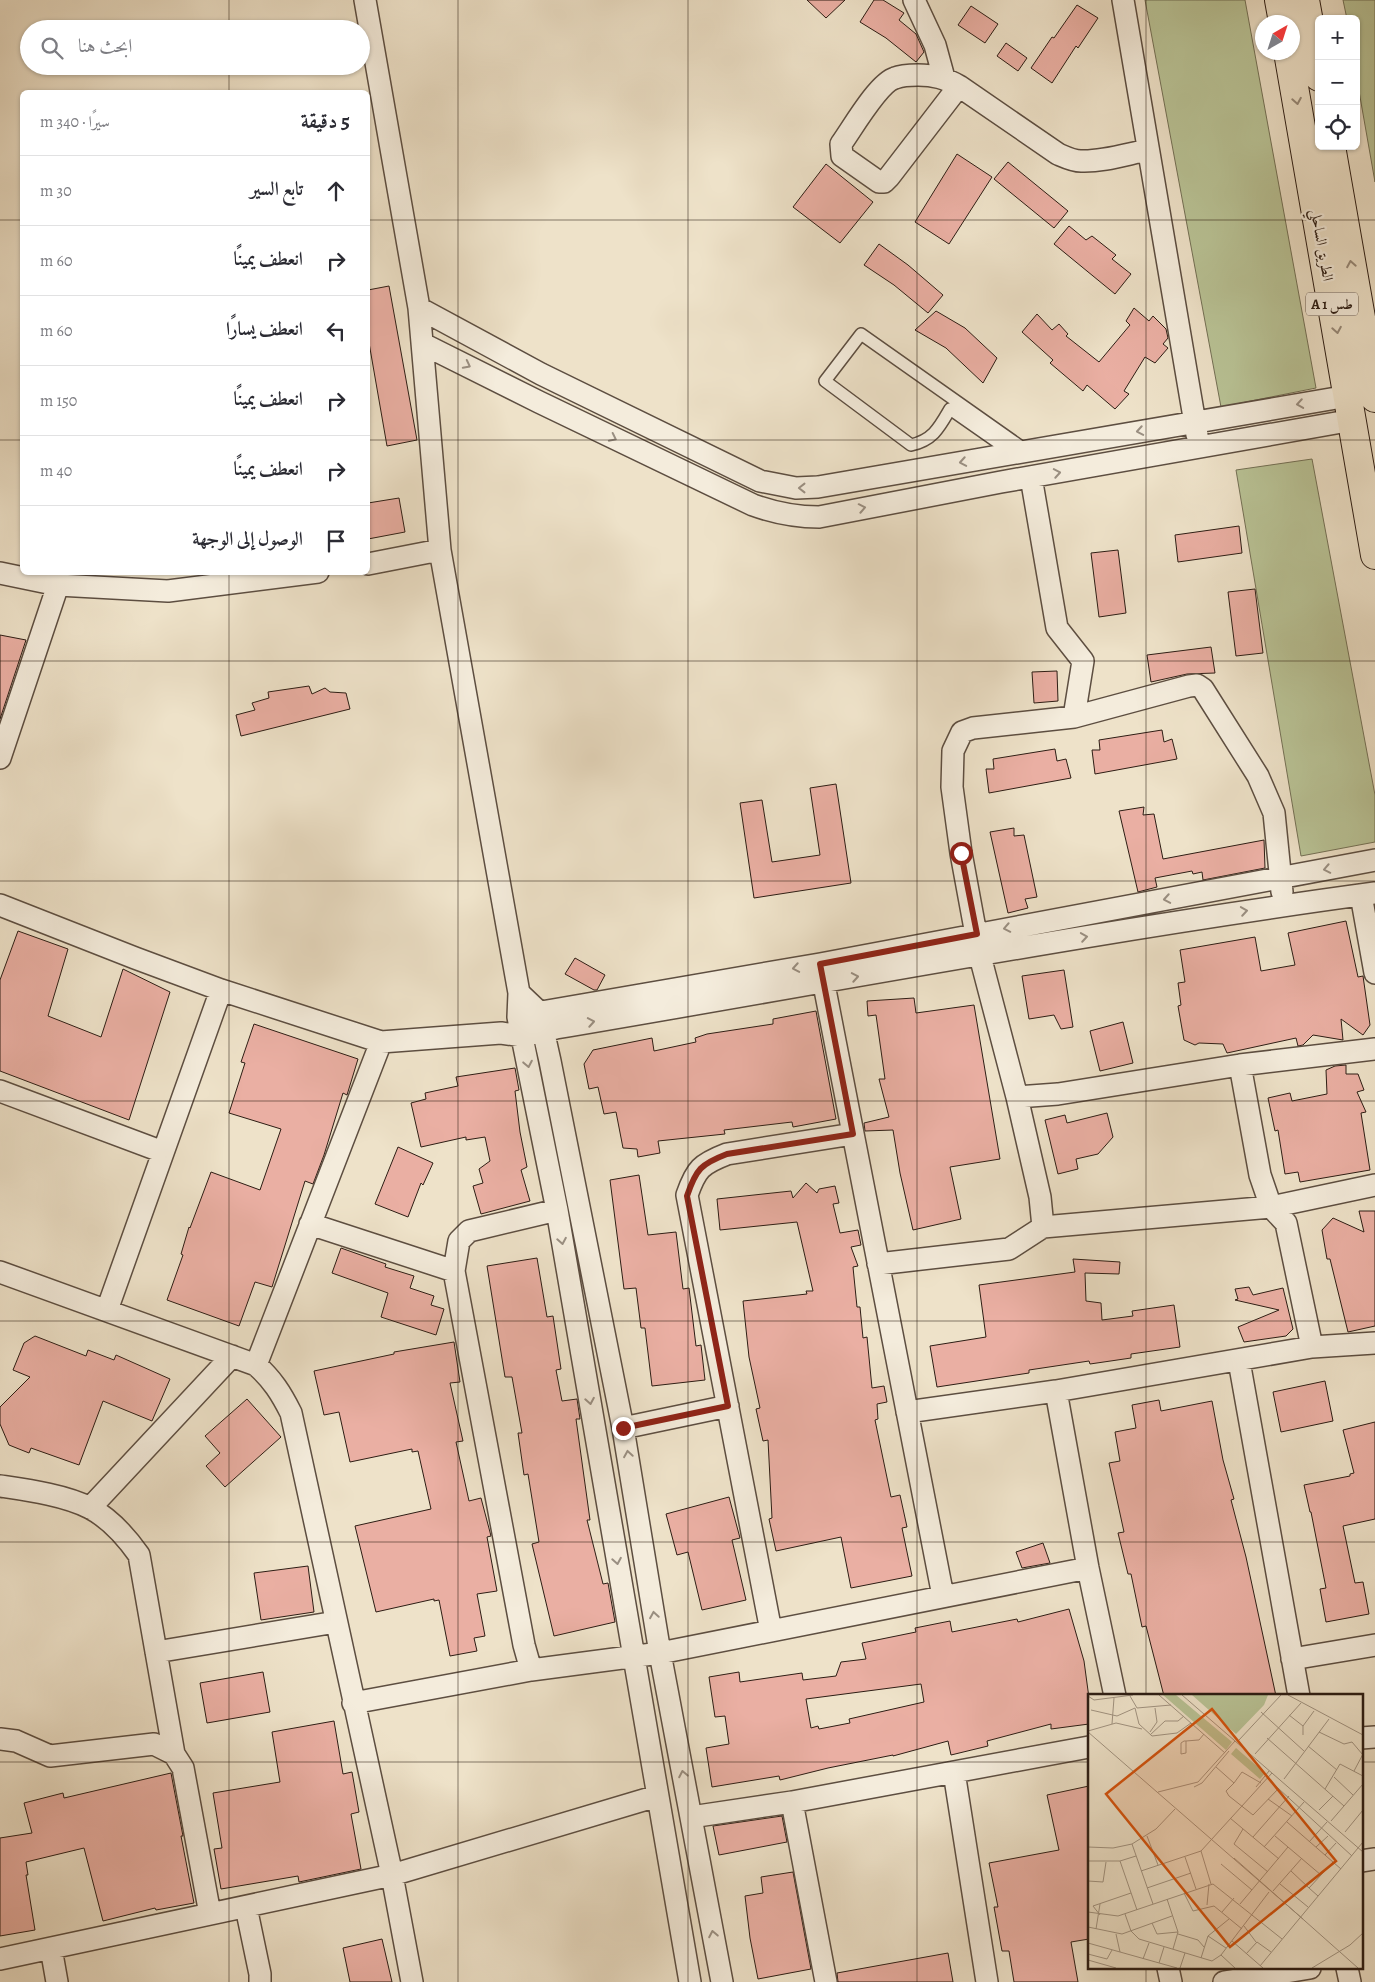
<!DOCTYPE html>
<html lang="ar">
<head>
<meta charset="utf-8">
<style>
  body { margin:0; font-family:Alegreya,Amiri,serif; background:#f2f2f3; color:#2b2b33; direction:rtl }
  .controls { position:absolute; right:15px; top:15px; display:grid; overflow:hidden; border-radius:8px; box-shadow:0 1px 4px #0004 }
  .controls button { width:45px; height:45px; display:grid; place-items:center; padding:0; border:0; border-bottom:1px solid #e1e1e2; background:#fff; color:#2b2b33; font:25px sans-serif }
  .compass { position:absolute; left:1255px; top:15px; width:45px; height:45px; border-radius:50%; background:#fff; box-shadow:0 1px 4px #0004; rotate:39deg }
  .stop { position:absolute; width:15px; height:15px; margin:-11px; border:4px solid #8f2418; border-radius:50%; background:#fff }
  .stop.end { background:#8f2418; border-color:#fff; box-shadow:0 1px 5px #0008 }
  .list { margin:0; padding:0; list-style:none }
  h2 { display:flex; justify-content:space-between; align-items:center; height:65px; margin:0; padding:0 20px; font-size:21px }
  h2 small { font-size:16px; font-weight:400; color:#7c7c81 }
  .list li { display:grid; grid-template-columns:32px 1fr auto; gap:15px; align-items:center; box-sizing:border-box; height:70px; padding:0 20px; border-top:1px solid #e1e1e2 }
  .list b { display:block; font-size:19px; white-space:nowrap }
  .list em { font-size:16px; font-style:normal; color:#7c7c81 }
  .icon { flex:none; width:28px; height:28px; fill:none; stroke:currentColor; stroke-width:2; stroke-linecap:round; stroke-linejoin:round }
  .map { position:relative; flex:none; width:1375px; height:1982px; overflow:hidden; direction:ltr }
  .search { position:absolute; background:#fff; box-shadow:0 1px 4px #0004; left:20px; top:20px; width:350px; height:55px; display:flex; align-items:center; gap:12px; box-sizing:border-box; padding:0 18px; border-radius:28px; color:#7c7c81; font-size:19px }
  .panel { position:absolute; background:#fff; box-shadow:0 1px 4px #0004; left:20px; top:90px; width:350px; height:485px; border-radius:8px; direction:rtl }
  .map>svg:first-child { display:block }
</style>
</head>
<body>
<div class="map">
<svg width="1375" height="1982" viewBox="0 0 1375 1982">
  <rect width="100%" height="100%" fill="#eee2c9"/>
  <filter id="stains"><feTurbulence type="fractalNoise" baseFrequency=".004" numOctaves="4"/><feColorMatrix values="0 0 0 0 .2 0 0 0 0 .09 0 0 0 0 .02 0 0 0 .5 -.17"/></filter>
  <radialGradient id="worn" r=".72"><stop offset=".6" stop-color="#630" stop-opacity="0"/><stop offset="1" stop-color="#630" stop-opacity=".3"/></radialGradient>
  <path fill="#b9c396" stroke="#737055" d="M1145 0H1245L1316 388 1221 407Z
    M1343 0H1375V182L1356 74V19H1347Z
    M1312 459 1375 795V842L1301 856 1236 470Z"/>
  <path fill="#eaafa3" stroke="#2d1d14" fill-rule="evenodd" d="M807 0H845L826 18Z
    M874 0H883L904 13 899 20 916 34 924 52 916 62 886 38 860 22Z
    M1077 5 1098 18 1078 48 1076 46 1052 83 1031 68 1052 37 1054 38Z
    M971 6 998 24 985 43 958 25Z
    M1006 43 1027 58 1018 71 997 56Z
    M957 154 992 177 949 244 915 222Z
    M1008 162 1068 211 1054 228 994 179Z
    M826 164 873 202 840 243 793 207Z
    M1069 226 1086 240 1092 236 1116 255 1112 259 1131 274 1115 294 1054 244Z
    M879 244 908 265 943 295 928 313 894 285 864 265Z
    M389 286 417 440 387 446 368 337V290Z
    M1134 308 1149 321 1153 316 1166 329 1168 338 1163 344 1168 348 1155 363 1145 357 1124 391 1129 394 1115 409 1087 385 1083 391 1050 363 1053 360 1022 332 1037 314 1052 330 1059 324 1068 334 1066 336 1099 362 1130 325 1126 321Z
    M936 311 965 328 997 358 983 383 946 348 915 330Z
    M399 498 405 532 368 539V503Z
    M1239 526 1242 553 1178 562 1175 535Z
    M1118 550 1126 613 1099 617 1091 553Z
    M1255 589 1263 653 1236 656 1228 592Z
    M0 635 26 640 0 719Z
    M1211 647 1215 673 1187 674 1151 682 1147 655Z
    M1057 671 1058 701 1034 703 1032 672Z
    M309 686 312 694 325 688 330 692 346 693 350 709 241 736 236 715 255 710 252 703 269 698 268 692Z
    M1162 730 1164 742 1172 739 1177 759 1095 774 1092 750H1100L1099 740Z
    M1055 749 1057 761 1066 759 1071 778 989 793 986 769H994L993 759Z
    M836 784 851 883 754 898 740 803 762 800 772 862 820 855 810 788Z
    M1144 807 1143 815 1154 814 1163 859 1264 840 1265 868 1203 880 1202 872 1193 874 1192 871 1155 878 1157 887 1138 892 1119 811Z
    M1014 828V836L1024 835 1037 897 1025 899 1028 908 1008 913 990 832Z
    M1346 921 1358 977 1363 976 1370 1025 1363 1035 1341 1019 1343 1040 1313 1035 1303 1045 1298 1046 1296 1038 1227 1053 1223 1044 1199 1043 1195 1045 1184 1040 1178 1006 1181 1005 1178 983 1185 982 1180 950 1255 937 1261 971 1295 965 1288 933Z
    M18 931 68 949 48 1016 101 1037 123 969 170 992 129 1120 0 1071V980Z
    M575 958 605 975 597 990H594L565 974Z
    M1064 970 1073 1027 1061 1029 1054 1015 1029 1019 1022 976Z
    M914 998 916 1013 974 1005 1000 1159 950 1167 961 1219 913 1230 900 1173 893 1130 865 1131 864 1123 889 1117 879 1079H885L876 1015 868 1016 867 1001Z
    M816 1011 836 1119 793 1127 792 1122 724 1130 725 1134 658 1141 660 1153 638 1157 637 1149 623 1148 616 1112 604 1114 598 1087 589 1089 584 1064 593 1050 652 1038 654 1051 696 1042 695 1038 707 1034 773 1024V1019Z
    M1123 1022 1133 1063 1100 1071 1090 1031Z
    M254 1024 358 1059 347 1095 343 1093 324 1155 313 1184 305 1181 272 1287 255 1282 239 1326 167 1300 183 1255 181 1254 189 1227 190 1228 211 1172 260 1190 281 1129 229 1113 245 1063 241 1062Z
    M1346 1065V1074H1358L1364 1090 1357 1092 1366 1112 1361 1113 1370 1170 1300 1182 1298 1172 1285 1174 1278 1130 1275 1131 1268 1098 1290 1093 1292 1101 1327 1094 1326 1070 1335 1066Z
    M515 1068 519 1090 515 1091 520 1132 527 1167 521 1170 530 1201 481 1214 473 1186 483 1183 479 1169 490 1161 485 1137 466 1140V1137L421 1147 411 1103 426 1099 425 1093 458 1086 456 1077Z
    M1107 1113 1113 1137 1098 1154 1076 1159 1078 1169 1058 1174 1045 1120 1065 1115 1067 1123Z
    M398 1147 433 1163 423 1185 421 1183 408 1217 375 1204Z
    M639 1175 648 1235 676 1232 683 1289 689 1288 696 1346 701 1345 705 1380 652 1386 645 1328H641L636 1288 624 1289 610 1180Z
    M806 1183 817 1193 819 1189 835 1186 839 1203 833 1204 840 1233 858 1230 861 1245 851 1247 858 1266 853 1267 857 1307H860L863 1338 867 1337 872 1388 884 1386 887 1402 877 1404 878 1419 875 1420 891 1497 900 1495 907 1527 902 1528 912 1576 851 1588 841 1537 776 1551 769 1519 772 1518 768 1440 763 1441 756 1409 760 1408 749 1357 743 1301 807 1294 806 1291H813L797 1222 720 1230 717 1199 791 1191 793 1198Z
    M1359 1211H1375V1326L1348 1332 1330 1259H1327L1322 1230 1333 1218 1364 1232Z
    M341 1248 386 1264 385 1267 414 1276 410 1288 434 1296 431 1305 444 1309 436 1335 381 1317 388 1293 332 1273Z
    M537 1258 547 1317 553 1316 561 1369 556 1370 562 1401 577 1399 580 1419H576L590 1520H587L603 1584 608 1583 615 1622 554 1636 532 1544 539 1542 528 1474 524 1475 518 1433H522L512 1377H505L487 1266Z
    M1073 1259 1120 1262 1119 1274 1085 1273 1086 1301 1101 1303 1102 1320 1133 1316 1132 1311 1174 1305 1180 1347 1131 1354V1358L1090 1364 1089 1361 1029 1370V1373L937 1387 930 1346 986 1337 979 1285 1075 1272Z
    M1249 1287 1253 1295 1283 1288 1293 1329 1286 1336 1244 1342 1238 1327 1279 1310 1235 1300 1238 1299 1235 1289Z
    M35 1336 86 1356 88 1350 114 1360 116 1355 170 1379 152 1421 103 1401 79 1465 31 1448 29 1453 9 1445 0 1424V1407L30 1377 13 1370 24 1343Z
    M454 1342 460 1382 450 1383 463 1441 456 1442 469 1501 481 1498 491 1536 487 1537 497 1591 477 1594 485 1636 474 1638 477 1651 450 1656 439 1600 434 1601V1599L376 1612 355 1526 431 1509 418 1451 412 1452V1449L350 1462 339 1412 324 1415 314 1371 394 1354V1352Z
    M1325 1381 1333 1421 1281 1432 1273 1392Z
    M247 1399 281 1437 225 1487 206 1466 220 1453 205 1436Z
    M1159 1400 1161 1411 1212 1401 1223 1460 1234 1499 1231 1500 1246 1557 1276 1696H1164L1146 1626 1142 1627 1131 1574H1128L1118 1533 1124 1532 1109 1463 1120 1461 1115 1432 1136 1428 1132 1405Z
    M1375 1422V1519L1343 1526 1355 1583 1363 1582 1369 1614 1326 1622 1320 1589 1326 1588 1311 1512H1310L1304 1485 1350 1476V1474L1354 1473 1343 1430Z
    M729 1497 740 1538 732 1540 746 1600 702 1610 688 1552 677 1555 666 1514Z
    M1043 1543 1050 1563 1022 1568 1016 1552Z
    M308 1566 314 1612 261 1620 254 1573Z
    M1069 1609 1084 1661 1089 1698V1724L1051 1729V1724L987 1741 988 1746 951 1755 948 1741 893 1756V1755L828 1768 780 1780 779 1776 712 1787 706 1748 729 1744 725 1716 715 1717 709 1677 739 1672 740 1682 802 1673 803 1680 836 1676 841 1662 866 1659 862 1643 916 1632 915 1628 950 1621 952 1632 1017 1619 1018 1622ZM921 1684 924 1702 849 1719 850 1723 819 1729 818 1726 811 1728 806 1699Z
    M263 1672 270 1712 207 1723 200 1683Z
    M334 1721 343 1774 352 1772 359 1812 351 1814 361 1869 299 1882 298 1876 221 1889 214 1849 222 1848 213 1793 280 1782 272 1732Z
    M171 1773 183 1836H181L194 1903 156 1910 155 1908 103 1921 84 1848 26 1862 28 1875H26L35 1930 0 1936V1838L32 1833 24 1803 63 1793 64 1798Z
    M1089 1786V1939L1071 1942 1078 1982H1014L1009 1951H1002L994 1907H998L989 1863 1059 1850 1047 1795Z
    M782 1816 787 1842 719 1855 713 1826Z
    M793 1872 811 1969 758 1979 750 1938 745 1896 763 1893 761 1877Z
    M382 1939 392 1982H350L343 1948Z
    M948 1953 953 1982H838L837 1973Z"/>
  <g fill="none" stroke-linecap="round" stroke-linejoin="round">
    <defs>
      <path id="service" d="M1013 453 950 409C939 428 933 440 911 445L825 381 861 334 1027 451"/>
      <path id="minor" d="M365 0 419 308 440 550 519 993 518 1017 557 1210 690 1982
        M914 0 935 45 944 78
        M1123 0 1197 435
        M959 86 889 177 884 182H879L842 156 841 144C852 129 878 83 895 78 902 75 911 75 918 75 934 75 945 78 959 86L1058 154C1065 157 1073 161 1081 161 1103 162 1127 154 1148 150
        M419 308 541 374 760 481 796 488 818 487 1348 396
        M423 344 539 402 753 505C775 513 796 517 819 517L1001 482 1353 420
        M1031 477 1057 628 1083 661 1074 717 973 728 962 732 953 751 952 787 961 853 980 956 1017 1097 1058 1094 1240 1065 1375 1049
        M368 564 440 550
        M0 573 58 585 168 591 318 572
        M1074 717 1189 686 1197 685 1203 689 1258 776 1274 813 1282 892
        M0 758 58 585
        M1361 895 1375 973
        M0 905 135 958 221 990 381 1042 501 1033 522 1036 556 1028C829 982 1101 930 1375 893
        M821 969 943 1596
        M519 993 539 1012 550 1061 623 1428 660 1653 722 1982
        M524 1015 820 964 1375 860
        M1240 1065 1260 1175 1271 1207 1286 1223 1312 1347
        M0 1091 163 1152
        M1017 1097 1040 1197 1043 1227
        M310 1224 454 1271
        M878 1264 1009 1249 1043 1227 1271 1207 1375 1185
        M0 1272 256 1365C272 1379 281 1393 291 1413L392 1875 412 1982
        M107 1310 221 990
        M1239 1361 1299 1696
        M256 1365 381 1042
        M1056 1391 1088 1568 1115 1696
        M907 1412 1056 1391 1312 1347 1375 1343
        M623 1428 728 1406
        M0 1486C27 1490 65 1495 90 1508 109 1518 127 1538 139 1555L174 1754 183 1768 210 1914
        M90 1508 232 1356
        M771 1631 687 1195C696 1169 701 1164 727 1154L853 1134
        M156 1652 336 1622
        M1292 1659 1375 1645
        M531 1670 524 1645 454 1271 459 1241 469 1231 557 1210
        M353 1703 531 1670 660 1653 1088 1568
        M1361 1738 1375 1737
        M0 1739 16 1741 50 1756 154 1744 174 1754
        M954 1772 987 1982
        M792 1802 826 1982
        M691 1817 792 1802 1089 1747
        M1361 1861 1375 1859
        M246 1907 260 1974V1982
        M51 1948 57 1982
        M0 1959 392 1875 657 1796
        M1168 1968 1171 1982
        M1347 1968 1350 1982
        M1224 1982 1310 1968"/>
      <path id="trunk" d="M1279 0 1283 22
        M1305 0 1319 77
        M1288 52 1375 555
        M1331 146 1375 398"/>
    </defs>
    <use href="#service" stroke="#5d4e41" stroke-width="14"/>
    <use href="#minor" stroke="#5d4e41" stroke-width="24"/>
    <use href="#trunk" stroke="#2d1d14" stroke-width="30"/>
    <use href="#service" stroke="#f4ecdc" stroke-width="11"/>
    <use href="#minor" stroke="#f4ecdc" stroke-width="21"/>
    <use href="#trunk" stroke="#eee2c9" stroke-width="28"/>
  </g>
  <defs><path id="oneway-chevron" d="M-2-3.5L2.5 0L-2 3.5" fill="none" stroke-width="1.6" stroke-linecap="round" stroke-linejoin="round" transform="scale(1.25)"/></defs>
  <g stroke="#978978">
    <use href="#oneway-chevron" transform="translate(1297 101) rotate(80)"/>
    <use href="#oneway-chevron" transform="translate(1351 264) rotate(-100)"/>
    <use href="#oneway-chevron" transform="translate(1337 330) rotate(80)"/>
  </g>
  <g stroke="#9a8f82">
    <use href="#oneway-chevron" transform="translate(467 365) rotate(27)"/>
    <use href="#oneway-chevron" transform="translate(1300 404) rotate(171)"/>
    <use href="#oneway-chevron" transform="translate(1140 431) rotate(170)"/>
    <use href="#oneway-chevron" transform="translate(613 438) rotate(26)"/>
    <use href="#oneway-chevron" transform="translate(963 462) rotate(170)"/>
    <use href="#oneway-chevron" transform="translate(1057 473) rotate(-10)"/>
    <use href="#oneway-chevron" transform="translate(802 488) rotate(180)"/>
    <use href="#oneway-chevron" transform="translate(862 508) rotate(-11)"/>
    <use href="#oneway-chevron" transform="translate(1327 869) rotate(169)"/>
    <use href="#oneway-chevron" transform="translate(1167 899) rotate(170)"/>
    <use href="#oneway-chevron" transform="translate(1244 911) rotate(-9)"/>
    <use href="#oneway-chevron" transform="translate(1007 928) rotate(169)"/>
    <use href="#oneway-chevron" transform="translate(1084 937) rotate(-9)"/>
    <use href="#oneway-chevron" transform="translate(796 968) rotate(170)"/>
    <use href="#oneway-chevron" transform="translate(855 977) rotate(-10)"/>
    <use href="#oneway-chevron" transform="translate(591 1022) rotate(-10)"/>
    <use href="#oneway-chevron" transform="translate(528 1064) rotate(79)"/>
    <use href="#oneway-chevron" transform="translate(562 1241) rotate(80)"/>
    <use href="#oneway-chevron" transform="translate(590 1401) rotate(80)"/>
    <use href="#oneway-chevron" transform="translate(628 1454) rotate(-99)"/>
    <use href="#oneway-chevron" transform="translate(617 1561) rotate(80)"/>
    <use href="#oneway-chevron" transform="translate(654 1615) rotate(-99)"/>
    <use href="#oneway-chevron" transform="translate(683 1774) rotate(-101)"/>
    <use href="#oneway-chevron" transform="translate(713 1934) rotate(-101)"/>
  </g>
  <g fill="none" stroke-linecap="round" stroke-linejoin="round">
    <path stroke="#8f2418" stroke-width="6" d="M623 1428 728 1406 687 1196C696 1169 701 1164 727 1154L853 1134 820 964 977 934 961 853"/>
  </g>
  <path fill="none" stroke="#2d1d14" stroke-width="1" stroke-opacity="0.55" d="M229 0V29M458 0V1982M688 0V1982M917 0V1982M1146 0V1696M229 66V92M0 220H22M368 220H1375M0 440H22M368 440H1375M229 572V1982M0 661H1375M0 881H1375M0 1101H1375M0 1321H1375M0 1542H1375M0 1762H1089M1361 1762H1375M1146 1968V1982"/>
  <g text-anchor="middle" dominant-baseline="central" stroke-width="4.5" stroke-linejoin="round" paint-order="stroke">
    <rect fill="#f4ecdc" stroke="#695b50" stroke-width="1" x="1306" y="292.5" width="52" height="23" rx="4"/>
    <g font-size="14" font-weight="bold" fill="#2d1d14">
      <text x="1332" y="304">A 1 طس</text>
    </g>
    <g font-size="15" fill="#2d1d14" stroke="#f4ecdc">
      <text transform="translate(1322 245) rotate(80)">الطريق الساحلي</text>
    </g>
  </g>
  <g transform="translate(1088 1694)">
    <rect width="275" height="275" fill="#eee2c9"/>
    <path d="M75 1H88L144 48 138 56ZM104 1H180L176 11 148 40ZM148 54 177 79 172 85 143 60Z" fill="#b9c396"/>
    <path fill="none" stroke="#a19381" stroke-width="1" d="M71 1 137 59M94 1 275 158M200 1 275 41M0 2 6 6 45 1M42 2 49 14 83 11M47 14 51 30 64 42 89 39 103 29M3 16 29 22 47 14M173 18 216 57M201 21 215 32V41M24 30 26 4M215 32 226 17M0 37 28 29 54 35M0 38 215 225M62 38 69 28 67 14M231 38 256 50 264 48 275 61M62 41 77 27H90L96 22M179 44 256 112M151 46 193 1M98 47V59L93 60V49L96 47H98L110 46H111L116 40M220 52 249 76M167 60 213 9M128 73 146 89 138 97 141 102 165 121 191 94M266 77 275 60M246 83 265 101M179 84 264 162M196 85 241 25M146 89 154 78 173 89M106 93 114 89 141 57M168 93 181 77M237 95 252 70 275 82M70 98 110 88 147 47M180 105 204 122M231 116 245 102M142 124 191 165M243 127 275 90M199 128 253 175M155 135 146 150 180 178M257 138 275 116M59 142 70 171M187 142 233 181M165 143 201 102M221 148 239 128M44 150 65 210M0 153 25 154 44 150 68 135 87 115M176 153 216 108M228 153 240 142M113 157 123 190M237 161 248 149M97 163 108 195M146 164 270 274M0 167H32L48 162M32 167 49 216M133 170 164 196M53 177 113 157 184 79M203 177 221 194M0 187 15 188 18 168M192 190 220 213M59 194 103 179M185 197 214 164M96 199 105 217 126 212 154 235M230 202 221 194 245 168M79 205 90 238 85 255M152 210 200 153M119 211 121 190M0 218 30 222 125 190 194 245M134 218 146 204M37 220 43 237 51 245 124 267 133 261 181 198M12 221 5 212 43 199M64 229 69 240 90 238M156 232 168 248M0 233 34 240 84 222M8 235 12 210M28 240 32 258M90 240 110 246 116 253M120 242 138 254M144 247 175 274M0 249 89 274M0 260 19 265 24 256M158 260 169 248 183 258M133 261 147 274M113 264 120 242 141 225M55 265 61 249M0 266 28 274M71 269 76 253M172 272 275 148M92 274 97 259M224 274 262 251 275 239"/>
    <path fill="#d5530d" fill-opacity="0.15" stroke="#d5530d" stroke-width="2.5" d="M124 15 248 167 142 253 18 100Z"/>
    <rect width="275" height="275" fill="none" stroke="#2d1d14" stroke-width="2.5"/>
  </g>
  <rect width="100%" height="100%" filter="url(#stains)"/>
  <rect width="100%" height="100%" fill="url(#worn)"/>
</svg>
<div class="controls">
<button>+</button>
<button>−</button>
<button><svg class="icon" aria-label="locate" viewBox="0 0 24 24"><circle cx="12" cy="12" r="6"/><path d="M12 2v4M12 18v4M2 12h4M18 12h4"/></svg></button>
</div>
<svg class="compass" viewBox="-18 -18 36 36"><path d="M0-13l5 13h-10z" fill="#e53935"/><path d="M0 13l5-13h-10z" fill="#7c7c81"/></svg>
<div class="stop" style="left:961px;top:853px"></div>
<div class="stop end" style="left:623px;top:1428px"></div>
<div class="search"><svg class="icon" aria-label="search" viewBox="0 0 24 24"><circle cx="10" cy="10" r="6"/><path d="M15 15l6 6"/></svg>ابحث هنا</div>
<section class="panel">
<h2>5 دقيقة<small>سيرًا · 340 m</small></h2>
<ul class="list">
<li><svg class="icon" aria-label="ahead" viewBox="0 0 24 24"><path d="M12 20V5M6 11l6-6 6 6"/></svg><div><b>تابع السير</b></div><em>30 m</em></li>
<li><svg class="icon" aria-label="right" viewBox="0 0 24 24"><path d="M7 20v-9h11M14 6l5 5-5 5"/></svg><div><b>انعطف يمينًا</b></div><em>60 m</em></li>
<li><svg class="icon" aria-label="left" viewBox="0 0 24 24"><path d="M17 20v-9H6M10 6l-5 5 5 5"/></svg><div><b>انعطف يسارًا</b></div><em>60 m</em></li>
<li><svg class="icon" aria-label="right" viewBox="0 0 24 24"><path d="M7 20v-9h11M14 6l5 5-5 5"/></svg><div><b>انعطف يمينًا</b></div><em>150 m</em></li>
<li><svg class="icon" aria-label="right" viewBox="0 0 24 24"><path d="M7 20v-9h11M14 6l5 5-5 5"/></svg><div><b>انعطف يمينًا</b></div><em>40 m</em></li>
<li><svg class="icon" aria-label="arrive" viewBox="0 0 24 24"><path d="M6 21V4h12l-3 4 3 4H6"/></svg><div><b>الوصول إلى الوجهة</b></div></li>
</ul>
</section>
</div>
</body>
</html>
